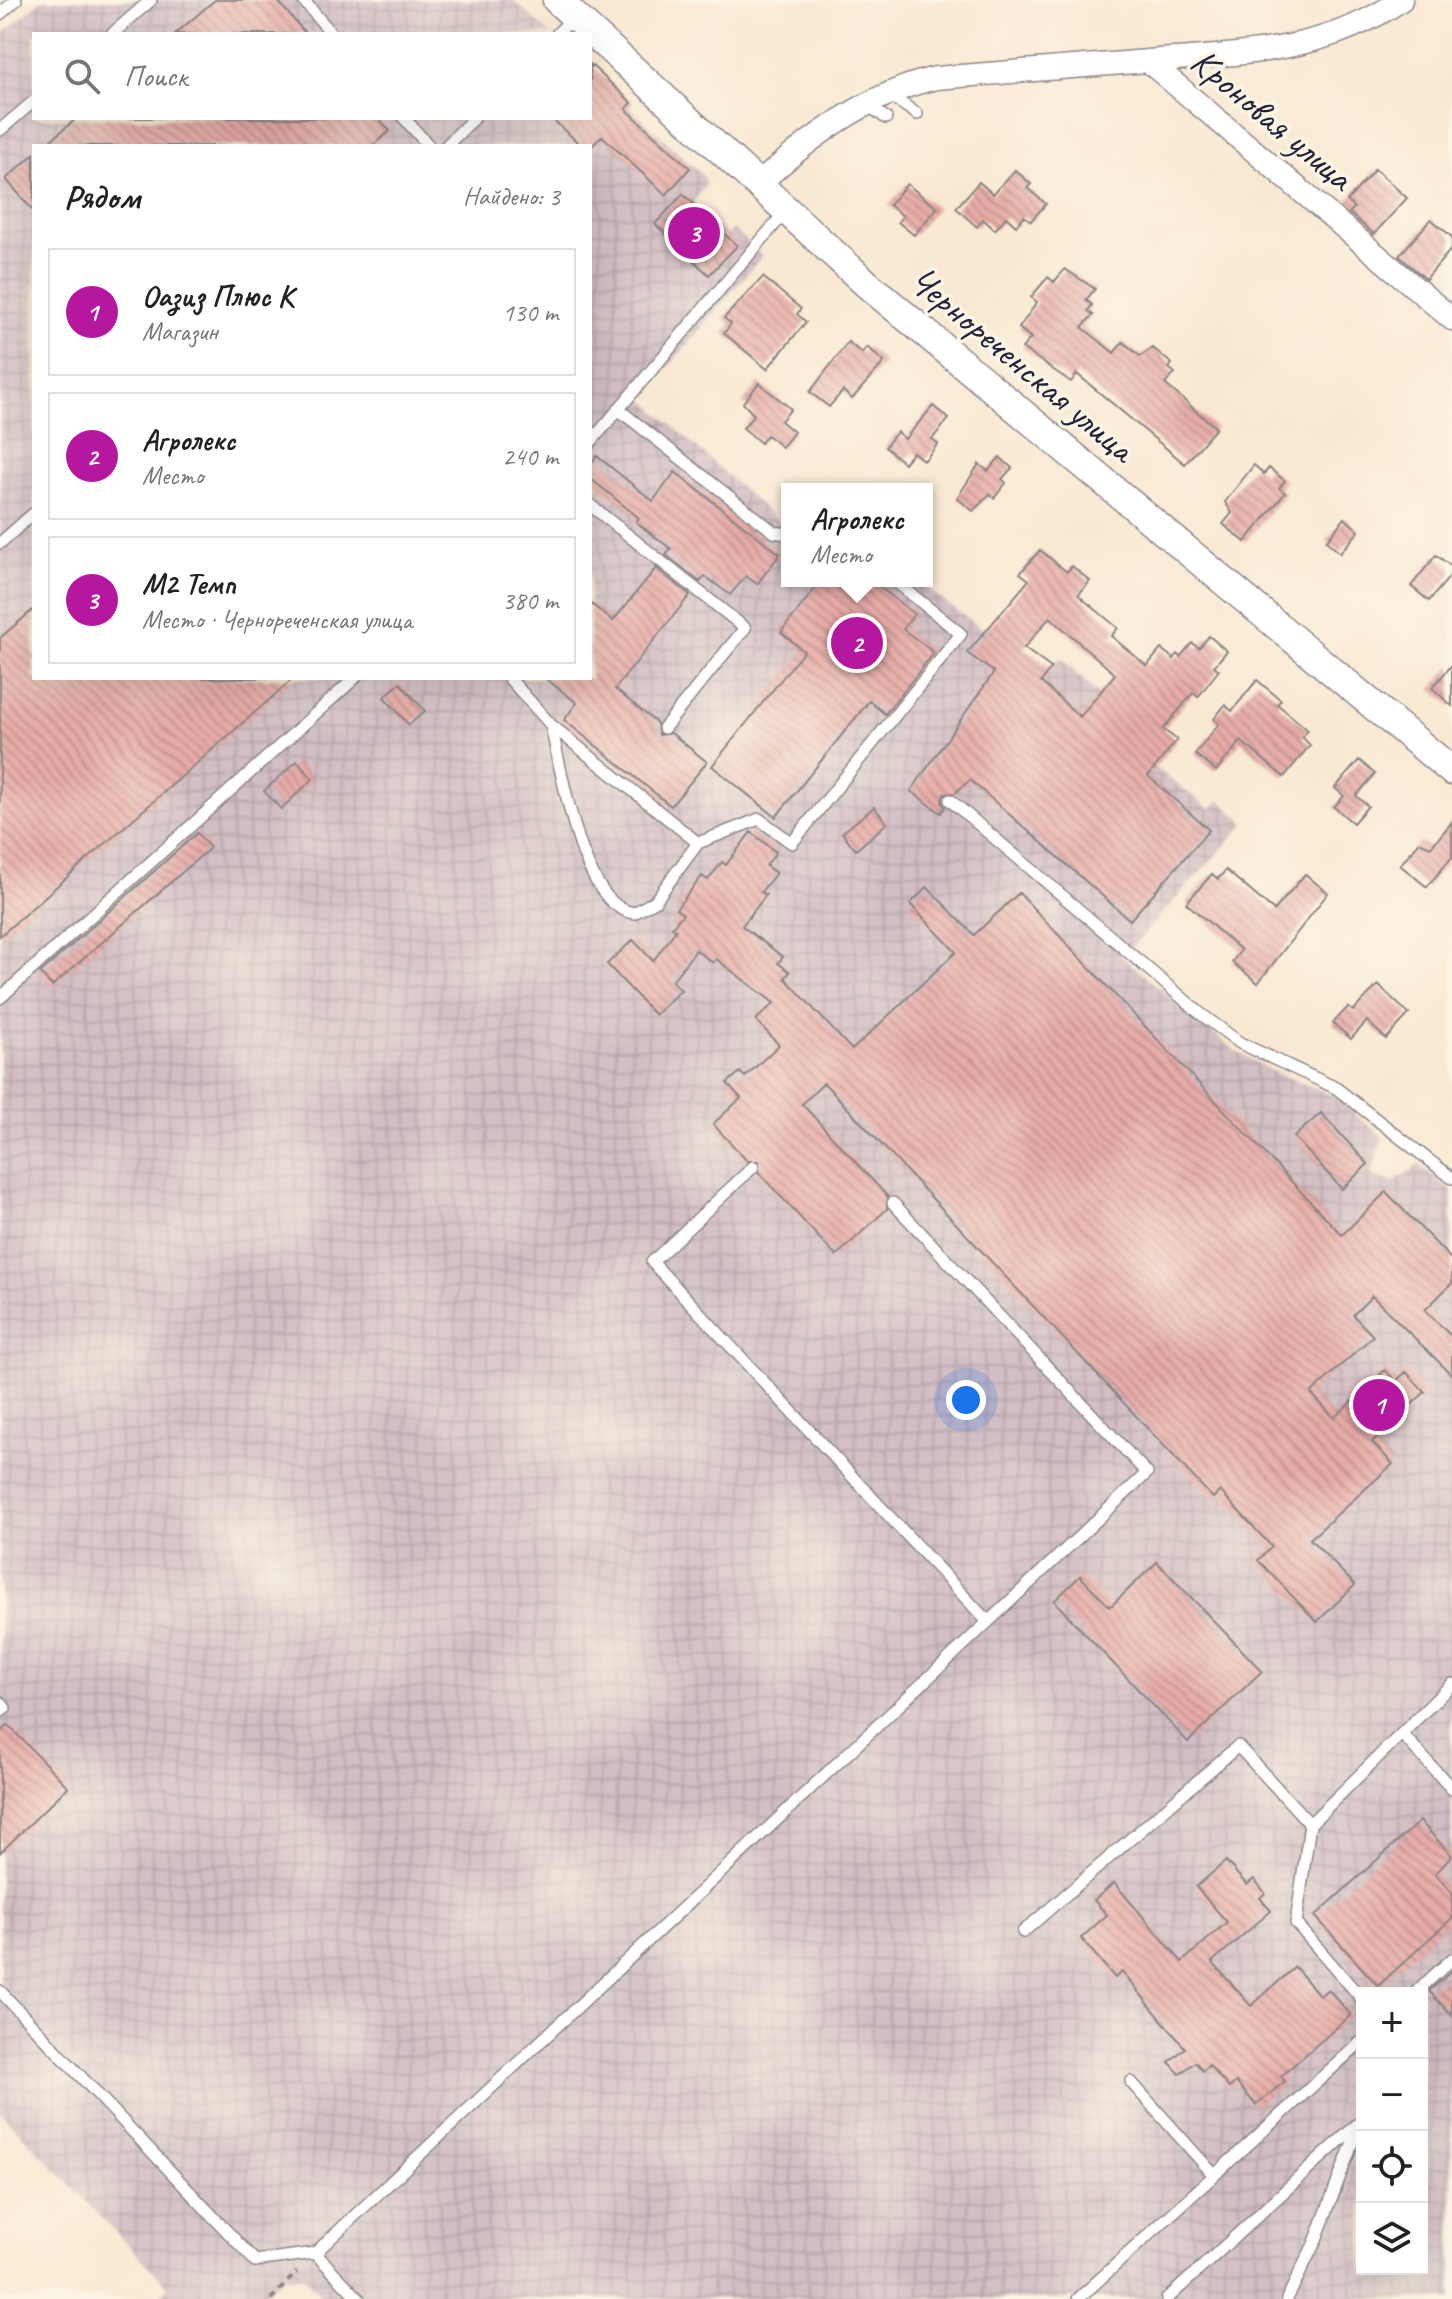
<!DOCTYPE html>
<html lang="ru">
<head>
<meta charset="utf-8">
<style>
  body { margin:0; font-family:Caveat,sans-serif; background:#f6f6f6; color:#222 }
  .controls { position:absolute; right:24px; bottom:24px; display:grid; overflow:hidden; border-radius:0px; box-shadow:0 8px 32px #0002 }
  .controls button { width:72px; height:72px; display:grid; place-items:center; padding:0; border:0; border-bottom:2px solid #e0e0e0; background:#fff; color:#222; font:40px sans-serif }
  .you { position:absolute; left:966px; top:1400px; width:28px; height:28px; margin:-20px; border:6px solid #fff; border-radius:50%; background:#1a73e8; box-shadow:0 0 0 12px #1a73e833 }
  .badge { display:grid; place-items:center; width:52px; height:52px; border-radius:50%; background:#b5179e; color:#fff; font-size:26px; font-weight:700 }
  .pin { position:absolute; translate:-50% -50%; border:4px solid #fff; box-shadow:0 2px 8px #0006 }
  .popup { position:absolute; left:781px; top:483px; width:152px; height:104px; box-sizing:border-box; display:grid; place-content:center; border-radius:0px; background:#fff; filter:drop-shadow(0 2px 6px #0005); font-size:26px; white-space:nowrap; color:#767676 }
  .popup b { font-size:30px; color:#222 }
  .popup::after { content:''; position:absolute; left:50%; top:100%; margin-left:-16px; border:16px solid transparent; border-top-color:#fff }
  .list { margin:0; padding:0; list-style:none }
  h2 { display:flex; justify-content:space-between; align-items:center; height:104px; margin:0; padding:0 32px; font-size:34px }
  h2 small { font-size:26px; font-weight:400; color:#767676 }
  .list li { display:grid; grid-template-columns:52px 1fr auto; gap:24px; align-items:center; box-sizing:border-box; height:128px; margin:0 16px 16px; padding:0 16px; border:2px solid #e0e0e0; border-radius:0px }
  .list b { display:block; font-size:30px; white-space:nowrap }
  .list p { margin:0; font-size:26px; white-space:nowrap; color:#767676 }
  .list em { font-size:26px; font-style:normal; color:#767676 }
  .icon { flex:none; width:44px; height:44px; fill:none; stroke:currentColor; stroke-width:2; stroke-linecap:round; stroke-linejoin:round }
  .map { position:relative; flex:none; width:1452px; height:2299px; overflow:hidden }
  .search { position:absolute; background:#fff; box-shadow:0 8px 32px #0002; left:32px; top:32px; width:560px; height:88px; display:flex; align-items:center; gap:20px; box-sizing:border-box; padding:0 28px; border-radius:0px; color:#767676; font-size:30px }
  .panel { position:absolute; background:#fff; box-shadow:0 8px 32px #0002; left:32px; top:144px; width:560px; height:536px; border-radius:0px }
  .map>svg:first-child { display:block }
</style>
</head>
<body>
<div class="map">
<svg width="1452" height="2299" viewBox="0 0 1452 2299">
  <defs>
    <pattern id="industrial-grid" width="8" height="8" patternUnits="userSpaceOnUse" patternTransform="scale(2)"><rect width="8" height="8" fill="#d2bec3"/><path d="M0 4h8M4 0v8" fill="none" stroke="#b4a3a8"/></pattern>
    <pattern id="building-back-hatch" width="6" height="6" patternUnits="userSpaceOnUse" patternTransform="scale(2)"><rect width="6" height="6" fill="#e7aca7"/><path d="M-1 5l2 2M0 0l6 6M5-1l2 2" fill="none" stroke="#bb8c89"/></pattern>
  </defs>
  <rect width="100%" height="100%" fill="#fcf5e5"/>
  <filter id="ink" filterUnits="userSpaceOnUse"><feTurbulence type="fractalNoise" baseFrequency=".0125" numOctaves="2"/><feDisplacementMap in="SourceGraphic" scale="16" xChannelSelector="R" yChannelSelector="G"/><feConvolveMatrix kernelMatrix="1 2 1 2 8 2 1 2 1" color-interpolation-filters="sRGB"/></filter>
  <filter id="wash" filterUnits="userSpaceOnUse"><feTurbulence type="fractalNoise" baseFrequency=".006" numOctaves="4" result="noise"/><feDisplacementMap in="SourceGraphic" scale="32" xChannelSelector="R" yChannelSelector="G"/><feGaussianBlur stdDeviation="1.8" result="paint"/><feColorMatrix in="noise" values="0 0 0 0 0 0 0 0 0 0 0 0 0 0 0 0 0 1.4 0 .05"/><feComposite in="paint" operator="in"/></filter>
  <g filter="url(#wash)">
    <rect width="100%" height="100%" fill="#f9e9d3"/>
    <path fill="url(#industrial-grid)" fill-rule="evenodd" d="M42 0H513L550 34H34V118H590V64L632 103 629 107 703 175 706 185 692 203 727 236 733 229 762 256 642 398 781 524 787 518V581H917L983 630 989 623 1051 668 1060 658 1098 694 1086 710 1097 719 1098 726 1211 809 1220 800 1245 824 1122 957 1233 1049 1269 1070 1332 1095 1383 1137 1371 1175 1393 1182 1419 1165 1452 1191V2299H324L304 2277H283L260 2299H157L169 2287 0 2112V36ZM34 146H590V678H34ZM1362 1993H1422V2269H1362Z"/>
    <g id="blocks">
      <path fill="url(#building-back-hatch)" fill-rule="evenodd" d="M215 0H277L306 34H175Z
        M590 64 632 103 626 109 690 168 666 195 602 136 590 148 582 146 551 118H590Z
        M77 118H378L390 131 372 146H44Z
        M34 154V212L6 179Z
        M1375 169 1407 198 1374 234 1349 213 1354 208 1347 201Z
        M1015 170 1031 184 1027 188 1046 204 1031 221 1024 216 1016 226 1006 217 995 230 983 219 977 227 956 208 979 182 993 194Z
        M907 184 937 208 914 235 898 222 903 216 889 205Z
        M683 194 737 246 709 275 655 224Z
        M1431 219 1452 237V248L1426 279 1399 256Z
        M1065 269 1095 289 1086 300 1092 305 1088 311 1093 315 1082 327 1114 353 1123 342 1140 356 1153 348 1172 364 1169 368 1175 373 1165 384 1216 428 1185 464 1077 374 1071 382 1022 348 1031 338 1019 328 1037 302 1031 297 1048 277 1054 282Z
        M763 277 801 309 797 314 806 322 767 369 724 333 731 324 724 318Z
        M848 342 862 353 867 347 884 362 852 399 843 391 829 407 810 392Z
        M759 383 791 409 781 421 794 432 782 447 767 435 761 443 743 428 754 415 743 403Z
        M933 406 949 419 932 439 938 444 924 461 913 452 904 463 885 447 897 432 905 439Z
        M597 456 653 501 675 472 780 554 757 584 746 576 730 595 705 576 700 582 666 555 671 549 636 522 639 518 590 478V464Z
        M1000 457 1012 468 1002 479 1006 483 994 498 990 494 973 511 957 498 979 464 988 471Z
        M1254 465 1264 474 1269 468 1285 481 1279 488 1285 493 1245 542 1223 524 1232 513 1225 502Z
        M1345 518 1359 531 1340 553 1326 541Z
        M1040 550 1067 572 1072 566 1090 581 1078 595 1118 628 1111 636 1147 666 1161 649 1174 659 1177 654 1180 657 1192 643 1199 648 1209 636 1227 651 1214 666 1219 670 1198 697 1193 693 1163 729 1177 740 1148 776 1209 830 1130 920 970 780 955 793 944 794 942 802 945 807 941 813 911 791 994 672 967 653 1029 580 1020 573ZM1050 617 1115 674 1080 717 1041 682 1051 668 1024 648Z
        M1436 555 1452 567V574L1429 601 1411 586Z
        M656 568 690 595 615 689 657 723 659 735 671 733 707 762 671 806 564 720 577 703 545 678H590V603L613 621Z
        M821 581H872L914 614 903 629 934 653 885 714 869 701 776 817 712 766 804 651 781 632Z
        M34 609V678H294L0 936V638Z
        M1452 665V706L1432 688Z
        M1257 680 1281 700 1277 704 1308 730 1302 737 1310 745 1284 777 1241 741 1216 771 1195 754 1219 724 1214 719 1225 705 1232 711Z
        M400 683 425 711 409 725 384 697Z
        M1359 760 1375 774 1356 796 1368 806 1353 823 1334 807 1344 796 1335 788Z
        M297 761 313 779 281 809 264 791Z
        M874 807 887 823 856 850 842 833Z
        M1452 822V857L1427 887 1400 865 1419 842 1431 847Z
        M751 832 776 852 766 866 776 873 761 892 766 895 742 926 783 957 778 963 790 972 785 978 852 1050 956 952 910 904 927 887 974 935 1019 893 1342 1235 1386 1192 1452 1260V1283L1425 1310 1452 1337V1375L1372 1296 1353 1315 1373 1336 1311 1393 1334 1418 1385 1370 1396 1381 1406 1372 1425 1392 1372 1442 1393 1464 1310 1539 1355 1585 1317 1622 1258 1560 1272 1547 1220 1491 1213 1498 824 1083 802 1104 888 1197 887 1209 836 1256 759 1173V1161H747L713 1124 741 1098 727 1083 740 1072 745 1077 779 1045 756 1020 774 1003 716 959 713 963 696 950 672 981 681 990 655 1015 607 964 633 940 653 961 676 930 672 927 683 914 676 909 702 876 708 880 722 862 726 865Z
        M197 833 210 848 52 986 40 973Z
        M1226 870 1274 911 1305 874 1328 893 1258 983 1232 962 1241 950 1186 903 1212 874 1218 879Z
        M1378 985 1409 1014 1386 1039 1367 1021 1351 1039 1333 1023 1348 1007 1353 1011Z
        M1321 1113 1368 1164 1342 1189 1294 1137Z
        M1157 1562 1262 1671 1188 1742 1054 1601 1080 1576 1110 1607Z
        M8 1725 68 1787 0 1853V1733Z
        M1420 1821 1452 1856 1435 1874 1452 1893V1918L1378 1986 1315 1916Z
        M1226 1861 1247 1885 1254 1879 1265 1893 1260 1898 1271 1911 1212 1962 1251 2006 1295 1967 1320 1996 1328 1989 1351 2015 1281 2076 1285 2081 1256 2105 1236 2082 1229 2088 1209 2065 1203 2071 1195 2062 1180 2074 1169 2062 1185 2048 1122 1972 1115 1978 1081 1938 1107 1915 1094 1900 1114 1883 1182 1962 1227 1922 1196 1887Z
        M1452 1971V2016L1429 1991Z"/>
    </g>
  </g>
  <g filter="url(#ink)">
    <use href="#blocks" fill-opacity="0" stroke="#8e8687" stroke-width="2"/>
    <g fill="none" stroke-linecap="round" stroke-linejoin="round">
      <defs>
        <path id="service" d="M303 0 332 34
          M0 14 16 0
          M112 34 151 0
          M557 34 574 17
          M888 94 917 114
          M868 105 886 118
          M404 118 429 146
          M0 130 34 101
          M446 146 474 118
          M618 409 774 532 787 534
          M590 443 786 211
          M590 505 745 628 664 728
          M0 543 34 513
          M509 678 551 725 698 843 759 819 792 843 961 634 895 581
          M551 726C562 771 581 907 634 913L655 901 698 843
          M950 800 1201 1014 1240 1043 1336 1088 1452 1178
          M0 998 355 678
          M893 1203 1147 1473 988 1622
          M0 1702 5 1708 0 1712
          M1402 1734 1452 1789
          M1023 1932 1238 1746 1310 1824
          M0 1991 255 2261 315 2253
          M1415 1993 1452 1959
          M1362 1999 1296 1923 1310 1824 1452 1684
          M1131 2082 1214 2175
          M359 2299 315 2253 988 1622 652 1262 753 1167
          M1078 2299 1362 2041
          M1167 2299 1361 2121
          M1287 2299 1315 2242 1359 2126"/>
        <path id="minor" d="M1148 61C1238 54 1325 53 1401 0
          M758 185C807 139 869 93 936 78L1148 61 1452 319"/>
        <path id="tertiary" d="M557 0 868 285 1452 771"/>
      </defs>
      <use href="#service" stroke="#8e8687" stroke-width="14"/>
      <use href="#minor" stroke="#8e8687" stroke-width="25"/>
      <use href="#tertiary" stroke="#8e8687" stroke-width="31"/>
      <path stroke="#8e8687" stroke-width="4" stroke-dasharray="6 6" stroke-linecap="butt" d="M271 2299 297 2272"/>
      <use href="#service" stroke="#fff" stroke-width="11"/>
      <use href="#minor" stroke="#fff" stroke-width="22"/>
      <use href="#tertiary" stroke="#fff" stroke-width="28"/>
    </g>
  </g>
  <g text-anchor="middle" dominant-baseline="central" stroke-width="7" stroke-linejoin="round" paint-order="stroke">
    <g font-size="38" fill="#22223b" stroke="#fcf5e5">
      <text transform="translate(1272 119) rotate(40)">Кроновая улица</text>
      <text transform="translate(1022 364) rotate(40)">Чернореченская улица</text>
    </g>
  </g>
</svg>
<div class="controls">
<button>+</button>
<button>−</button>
<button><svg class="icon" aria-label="locate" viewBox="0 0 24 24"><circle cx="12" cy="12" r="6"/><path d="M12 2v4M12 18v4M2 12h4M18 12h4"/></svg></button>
<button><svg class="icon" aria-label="layers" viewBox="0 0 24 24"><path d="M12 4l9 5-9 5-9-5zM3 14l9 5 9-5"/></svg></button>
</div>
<div class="you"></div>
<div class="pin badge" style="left:1379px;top:1405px">1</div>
<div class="pin badge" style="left:857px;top:643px">2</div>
<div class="popup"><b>Агролекс</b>Место</div>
<div class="pin badge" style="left:694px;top:233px">3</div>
<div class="search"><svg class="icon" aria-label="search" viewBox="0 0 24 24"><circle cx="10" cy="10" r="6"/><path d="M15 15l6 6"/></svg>Поиск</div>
<section class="panel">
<h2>Рядом<small>Найдено: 3</small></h2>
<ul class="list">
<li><span class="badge">1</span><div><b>Оазиз Плюс К</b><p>Магазин</p></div><em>130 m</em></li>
<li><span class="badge">2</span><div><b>Агролекс</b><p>Место</p></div><em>240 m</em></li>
<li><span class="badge">3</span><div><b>М2 Темп</b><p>Место · Чернореченская улица</p></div><em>380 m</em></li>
</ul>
</section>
</div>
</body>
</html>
